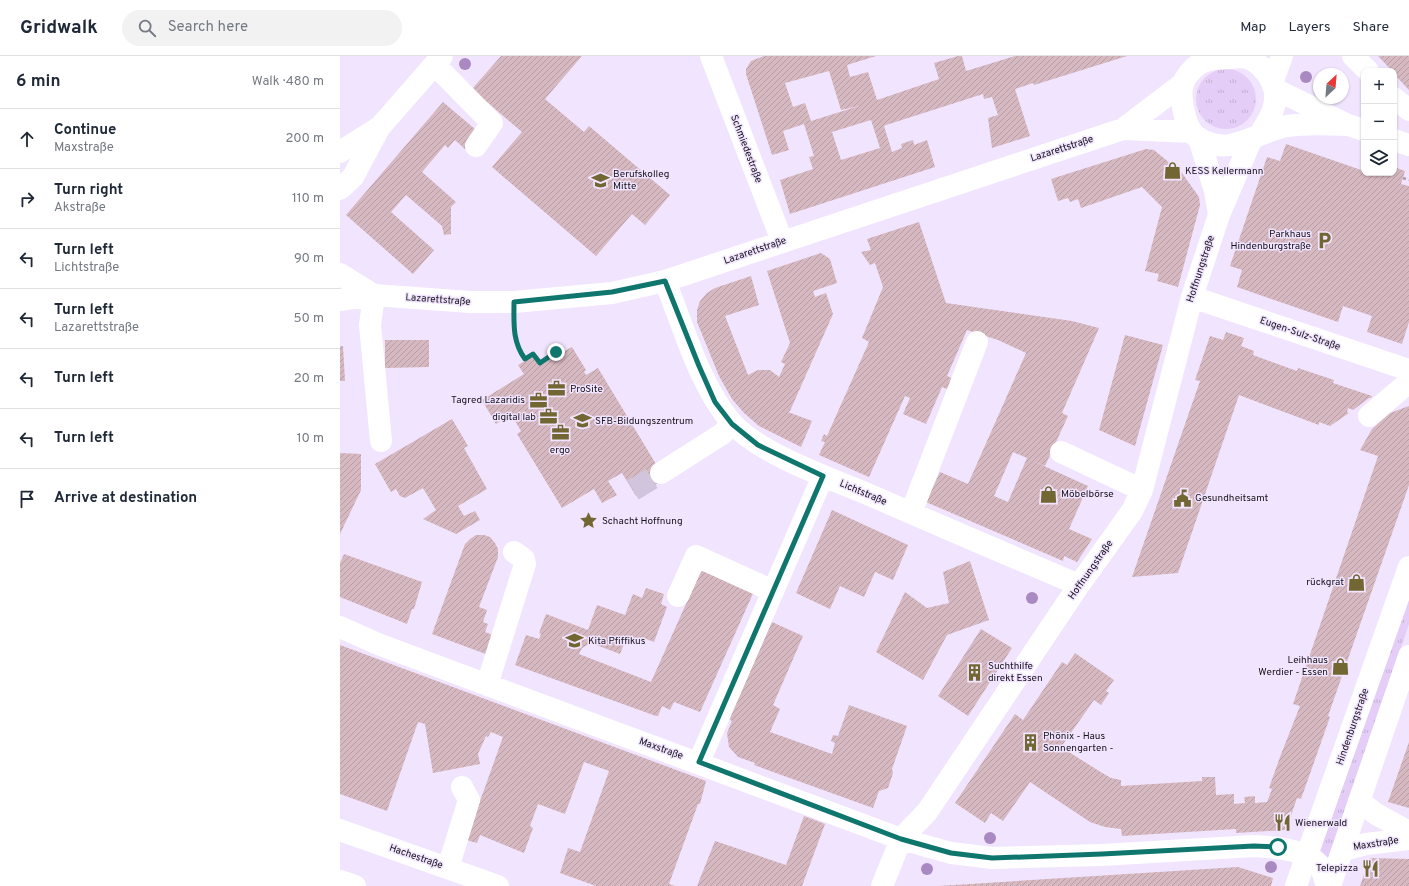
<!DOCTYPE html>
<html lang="en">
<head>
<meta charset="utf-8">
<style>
  body { margin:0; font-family:Overpass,sans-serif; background:#f2f2f3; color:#1f2937 }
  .controls { position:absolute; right:12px; top:12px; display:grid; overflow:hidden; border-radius:8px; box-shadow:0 1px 3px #0004 }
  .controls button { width:36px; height:36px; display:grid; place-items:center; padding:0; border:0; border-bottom:1px solid #e0e1e3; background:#fff; color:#1f2937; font:20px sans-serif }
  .compass { position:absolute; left:973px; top:12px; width:36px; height:36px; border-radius:50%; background:#fff; box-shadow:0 1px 3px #0004; rotate:26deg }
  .stop { position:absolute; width:12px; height:12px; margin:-9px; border:3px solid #0f766e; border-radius:50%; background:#fff }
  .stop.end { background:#0f766e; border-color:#fff; box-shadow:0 1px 4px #0008 }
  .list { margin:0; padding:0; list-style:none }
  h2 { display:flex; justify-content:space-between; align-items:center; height:52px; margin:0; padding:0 16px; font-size:17px }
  h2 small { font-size:13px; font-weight:400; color:#747a83 }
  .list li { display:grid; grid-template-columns:26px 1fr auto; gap:12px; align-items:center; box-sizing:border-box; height:60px; padding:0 16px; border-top:1px solid #e0e1e3 }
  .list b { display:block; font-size:15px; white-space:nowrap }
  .list p { margin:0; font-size:13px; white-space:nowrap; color:#747a83 }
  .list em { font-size:13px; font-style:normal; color:#747a83 }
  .icon { flex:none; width:22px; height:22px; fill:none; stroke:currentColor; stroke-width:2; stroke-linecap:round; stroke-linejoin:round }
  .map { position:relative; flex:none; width:1069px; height:830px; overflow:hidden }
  header { display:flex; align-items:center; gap:24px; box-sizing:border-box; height:56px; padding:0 20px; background:#fff; border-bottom:1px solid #e0e1e3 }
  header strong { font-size:19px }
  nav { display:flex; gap:22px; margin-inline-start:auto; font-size:14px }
  .search { width:280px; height:36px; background:#f2f2f3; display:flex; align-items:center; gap:10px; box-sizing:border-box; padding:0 14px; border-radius:22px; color:#747a83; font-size:15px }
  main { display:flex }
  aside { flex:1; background:#fff }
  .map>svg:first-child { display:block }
</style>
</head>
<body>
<header>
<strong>Gridwalk</strong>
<div class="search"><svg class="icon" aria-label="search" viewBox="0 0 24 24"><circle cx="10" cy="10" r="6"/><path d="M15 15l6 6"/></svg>Search here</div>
<nav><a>Map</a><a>Layers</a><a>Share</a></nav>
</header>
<main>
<aside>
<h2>6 min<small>Walk · 480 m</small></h2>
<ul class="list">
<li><svg class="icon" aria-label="ahead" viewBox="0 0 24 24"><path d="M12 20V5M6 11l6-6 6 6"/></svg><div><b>Continue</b><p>Maxstraße</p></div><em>200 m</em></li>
<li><svg class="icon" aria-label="right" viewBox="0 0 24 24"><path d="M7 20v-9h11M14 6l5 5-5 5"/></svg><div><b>Turn right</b><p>Akstraße</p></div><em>110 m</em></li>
<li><svg class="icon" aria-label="left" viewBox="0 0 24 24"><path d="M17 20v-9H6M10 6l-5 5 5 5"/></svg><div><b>Turn left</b><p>Lichtstraße</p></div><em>90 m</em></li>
<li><svg class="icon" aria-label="left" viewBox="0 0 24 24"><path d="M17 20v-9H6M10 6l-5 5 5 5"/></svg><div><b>Turn left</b><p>Lazarettstraße</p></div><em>50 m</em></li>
<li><svg class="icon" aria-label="left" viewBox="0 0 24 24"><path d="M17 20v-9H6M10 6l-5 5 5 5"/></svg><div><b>Turn left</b></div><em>20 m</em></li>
<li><svg class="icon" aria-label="left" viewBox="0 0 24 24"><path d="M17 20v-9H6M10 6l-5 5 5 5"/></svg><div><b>Turn left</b></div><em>10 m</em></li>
<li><svg class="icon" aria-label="arrive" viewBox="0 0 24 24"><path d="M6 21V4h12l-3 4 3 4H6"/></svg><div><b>Arrive at destination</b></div></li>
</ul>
</aside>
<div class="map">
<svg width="1069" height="830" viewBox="0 0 1069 830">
  <defs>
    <pattern id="grass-tufts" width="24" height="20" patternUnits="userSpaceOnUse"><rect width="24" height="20" fill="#e4cef8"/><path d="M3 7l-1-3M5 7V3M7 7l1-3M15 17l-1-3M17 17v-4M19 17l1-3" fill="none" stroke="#c3b0d4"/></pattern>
    <pattern id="building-hatch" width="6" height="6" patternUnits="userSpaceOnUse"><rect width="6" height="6" fill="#d6b8c1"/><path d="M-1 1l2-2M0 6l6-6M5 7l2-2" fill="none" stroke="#b79da5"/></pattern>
  </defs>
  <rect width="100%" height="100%" fill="#f1e4fe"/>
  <path fill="url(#grass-tufts)" d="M856 43a30 30 0 1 1 60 0a30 30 0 1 1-60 0Z
    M1069 542V568L990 803 980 794Z"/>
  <path fill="url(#building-hatch)" fill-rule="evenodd" d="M161 0H242L205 43 244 76 249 70 330 139 305 169 292 158 256 200 152 111 182 76 132 33Z
    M424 0H536L507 9 510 21 528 16 537 44 599 23 594 7 618 0H622L626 15 675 0H787L694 29 693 27 675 33 690 80 652 92 648 62 658 59 652 41 644 43 643 38 546 69 544 70 552 96 562 92 561 88 573 84 574 89 587 84 595 111 450 158 440 124 473 113 469 101 474 100 464 68 443 75 449 94 432 99 406 18V13L411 5ZM489 15 501 54 519 50 471 65 465 47 453 51 445 27ZM531 64 540 92 501 104 492 76Z
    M1038 0H1069V34L1054 18V15H1052Z
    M103 46 142 79 127 95 115 84 108 92 105 89 82 116 116 146 111 151V178L104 179 102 170 66 139 51 156 94 194 73 218 6 159Z
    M946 88 1024 115V117L1035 119V117H1054V111L1065 115 1061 128 1069 130V266L1062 288 1027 276 1032 260 1003 250 998 266 897 231 902 214 890 210 927 101 940 105Z
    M806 93 814 94 842 117 859 141 860 149 838 231 817 225 819 218 805 215 822 151 802 131 741 152 738 143 730 146 728 142 718 145 711 123Z
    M579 166 606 247 732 265 759 272 722 357 728 360 705 410 693 405 748 430 729 473 752 483 737 506 724 500 723 505 586 446 600 416 628 428 686 297 658 284 627 274 607 320 614 323 610 334 602 331 586 368 563 358 570 342 565 340 529 421 479 399 485 386 481 385 484 378 487 380 529 286 522 282 543 231 535 207 530 209 521 196 531 194 527 183ZM673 396 687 402 668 446 654 440Z
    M481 197 490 203 497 227 473 235 475 241 486 237 493 258 450 355 448 356 472 365 461 391 419 370 404 357 392 343 379 320 357 266V254L360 245 367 237 375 232 411 220 419 249 385 260 408 319 418 314H430L439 321 445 308 441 306 450 287 427 215Z
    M886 276 904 282 901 290 914 295 913 299 957 315 958 312 994 324 993 327 1032 340 1031 342H1029L1013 354 1008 352 1007 356 1009 357 990 370 979 366V369L899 339 838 517 792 521 860 325 855 324 870 280 883 284Z
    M785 279 823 289 795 390 759 374Z
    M45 284H89V311L45 312Z
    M0 290H3L5 325H0Z
    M232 291 246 314 244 316 246 319 258 312 325 423 296 440 282 417 268 425 277 439 262 447 254 433 222 452 177 378 181 375 171 358 156 368 142 344 184 318 178 309 194 300 199 309Z
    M1069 350V429L988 660 990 661 972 712 961 743 957 742 946 774 896 777V773L782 780 781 773 765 771 750 766 690 726 663 765 651 757 645 767 615 747 675 658 683 664 722 606 727 609 735 597 774 624 766 635 769 637 761 649 754 644 721 691 759 715 771 722 781 724V730L862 725V721H875L876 739 894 738V748L905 747 904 741 915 740V747L927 746 932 733 929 732 940 701 960 650 953 648 1038 400 1020 394 1032 373 1050 357Z
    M112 363 128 390 124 392 147 433 118 450 124 460 135 455 140 464 116 478 83 463 96 454 83 432 65 442 60 440 56 433 51 436 35 408Z
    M0 397 21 398V434L0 478Z
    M492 454 568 489 553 524 535 516 524 541 500 530 490 553 456 537Z
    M136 479H144L150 481 155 487 158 493V501L139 551 147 554 143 566 148 568 145 576 158 581 151 600 92 578 125 488 130 483Z
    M4 498 82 526 74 553H72L67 568 0 541V507Z
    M630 505 649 564 607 579 583 624 536 596 565 536 587 552 609 547 603 516Z
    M363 510 415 533 360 656 334 646 330 654 322 650 318 660H316L175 609 186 579 199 583 201 578 199 577 206 558 248 574 257 549 285 559 293 538 302 542 306 532 324 538 321 548 327 551 314 586 301 581 298 588 286 583 280 598 251 587 242 592 239 598 311 626Z
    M432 566 463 580 433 649 440 653 430 676 492 698 495 687 491 685 493 679 498 680 509 649 567 670 552 713 553 717 548 732 539 735 533 752 414 709 415 707 398 701 389 691 387 677 392 665 389 663Z
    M641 573 672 592 628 660 598 640Z
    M0 589 366 725 360 748H358L329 828 335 830H256L220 817 228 792 240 796 269 715 244 706 225 758 198 748 190 770 193 772 184 797 140 779 137 787 126 784 163 681 151 676 148 681 146 680 138 698 140 708 93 717 85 668 78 666 47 755 0 738Z
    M1069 686V752L1048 746Z
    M464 760 485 768 462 830H357L375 785 446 809Z
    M1030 802 1069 803V830H1020Z
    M898 811 933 822 931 830H598Z"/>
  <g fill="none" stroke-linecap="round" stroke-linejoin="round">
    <path stroke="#d0c5dc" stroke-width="22" stroke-dasharray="22 11" stroke-linecap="butt" d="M293 434 321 417"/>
    <path stroke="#a59baf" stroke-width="2.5" stroke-dasharray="3 3" stroke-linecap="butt" d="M1063 122 1069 124
      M174 266C174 281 177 292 186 305
      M185 303 193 298 199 307 216 296 215 290"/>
    <path stroke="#fff" stroke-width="22" d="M371 0 442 185
      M1013 0 1028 15
      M95 9 152 67 136 90
      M933 30 934 22 942 0
      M935 33 1008 69 1024 74
      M1054 42 1069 54
      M783 73 852 76
      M919 79C926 69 934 57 935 44 937 29 925 11 912 4 905 0 898 1 891 2 884 2 877 2 870 4 864 5 859 8 854 12 839 26 840 37 844 56 846 66 849 76 858 82 891 102 915 76 947 70 967 67 988 68 1008 69
      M859 82 875 135 879 159
      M1054 84 1069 89
      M0 96 38 72
      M0 133 13 121 39 72 102 0
      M0 218 34 239
      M325 225C343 269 360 331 392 367 419 397 486 421 525 437 596 468 668 499 739 529
      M34 239 30 269 41 385
      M852 241 1069 314
      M0 244 34 239 130 246H174L272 237 325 225 783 73 841 29
      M1029 360 1069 326
      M721 396 802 434
      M321 417 382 378 392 368
      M571 457 637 286
      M338 540 356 500 433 535
      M0 571 38 588 561 783 611 797 652 802 762 799 914 790C933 791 963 793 977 807 982 811 985 824 987 830
      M147 629 185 508 184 503 174 496
      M359 706 483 420
      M1019 745 1036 758 1069 776
      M0 774 158 830
      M1003 794 1026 788 1069 783
      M108 812 129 744 122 731
      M0 825 15 830
      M542 830 561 783 587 756 739 529 792 455 802 434 852 241 879 159 912 82"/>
    <path stroke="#fff" stroke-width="22" d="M956 830 1069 511
      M990 830 1069 600"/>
  </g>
  <g fill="#a889c2">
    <circle cx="125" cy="8" r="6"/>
    <circle cx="966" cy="21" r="6"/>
    <circle cx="692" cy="542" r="6"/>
    <circle cx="650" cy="782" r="6"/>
    <circle cx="931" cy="811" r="6"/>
    <circle cx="587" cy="813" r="6"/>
  </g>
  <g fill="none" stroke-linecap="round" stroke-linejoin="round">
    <path stroke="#0f766e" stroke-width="5" d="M216 296 200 307 193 298 185 303C172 285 174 267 174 246L272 236 325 225 359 310 375 346 392 368 418 389 483 420 359 706 561 783 611 797 652 802 762 798 914 790 938 791"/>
  </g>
  <defs>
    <symbol id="shop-bare" viewBox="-9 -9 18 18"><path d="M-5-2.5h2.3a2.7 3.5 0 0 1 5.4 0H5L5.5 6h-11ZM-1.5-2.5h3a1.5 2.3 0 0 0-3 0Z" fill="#726633" stroke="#f1e4fe" stroke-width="2.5" paint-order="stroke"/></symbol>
    <symbol id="university-bare" viewBox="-9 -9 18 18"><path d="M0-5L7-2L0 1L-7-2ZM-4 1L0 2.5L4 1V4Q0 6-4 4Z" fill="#726633" stroke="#f1e4fe" stroke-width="2.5" paint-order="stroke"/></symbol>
    <symbol id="parking-bare" viewBox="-9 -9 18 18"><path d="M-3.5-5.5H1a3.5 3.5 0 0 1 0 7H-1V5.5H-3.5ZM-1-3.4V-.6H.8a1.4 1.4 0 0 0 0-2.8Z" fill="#726633" stroke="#f1e4fe" stroke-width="2.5" paint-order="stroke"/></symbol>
    <symbol id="office-bare" viewBox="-9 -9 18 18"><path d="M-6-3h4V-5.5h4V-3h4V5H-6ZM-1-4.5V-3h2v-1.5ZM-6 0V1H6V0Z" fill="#726633" stroke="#f1e4fe" stroke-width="2.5" paint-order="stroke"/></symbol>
    <symbol id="school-bare" viewBox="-9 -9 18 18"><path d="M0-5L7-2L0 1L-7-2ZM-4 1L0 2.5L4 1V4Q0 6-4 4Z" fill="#726633" stroke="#f1e4fe" stroke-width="2.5" paint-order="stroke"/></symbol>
    <symbol id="civic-bare" viewBox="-9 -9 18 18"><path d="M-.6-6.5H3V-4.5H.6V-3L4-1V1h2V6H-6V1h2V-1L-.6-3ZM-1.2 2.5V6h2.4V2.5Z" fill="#726633" stroke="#f1e4fe" stroke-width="2.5" paint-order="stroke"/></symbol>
    <symbol id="sight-bare" viewBox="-9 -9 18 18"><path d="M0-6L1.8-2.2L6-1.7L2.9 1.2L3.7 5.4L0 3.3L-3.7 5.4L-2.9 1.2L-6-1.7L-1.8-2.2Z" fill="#726633" stroke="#f1e4fe" stroke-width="2.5" paint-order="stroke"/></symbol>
    <symbol id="building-bare" viewBox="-9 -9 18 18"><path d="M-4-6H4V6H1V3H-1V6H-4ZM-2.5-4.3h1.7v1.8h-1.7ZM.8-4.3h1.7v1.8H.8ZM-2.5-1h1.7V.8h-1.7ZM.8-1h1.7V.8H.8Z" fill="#726633" stroke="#f1e4fe" stroke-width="2.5" paint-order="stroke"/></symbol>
    <symbol id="restaurant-bare" viewBox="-9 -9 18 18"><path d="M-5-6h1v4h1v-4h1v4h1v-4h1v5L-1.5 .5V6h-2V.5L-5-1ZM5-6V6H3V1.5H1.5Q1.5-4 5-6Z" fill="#726633" stroke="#f1e4fe" stroke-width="2.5" paint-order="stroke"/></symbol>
  </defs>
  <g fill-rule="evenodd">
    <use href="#shop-bare" x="820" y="102" width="25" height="25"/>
    <use href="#university-bare" x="248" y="112" width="25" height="25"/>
    <use href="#parking-bare" x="972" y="172" width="25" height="25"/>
    <use href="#office-bare" x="204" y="320" width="25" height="25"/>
    <use href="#office-bare" x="186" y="332" width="25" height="25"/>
    <use href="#office-bare" x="196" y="348" width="25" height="25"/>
    <use href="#school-bare" x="230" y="352" width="25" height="25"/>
    <use href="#office-bare" x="208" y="364" width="25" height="25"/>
    <use href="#shop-bare" x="696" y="426" width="25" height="25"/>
    <use href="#civic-bare" x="830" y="430" width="25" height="25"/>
    <use href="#sight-bare" x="236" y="452" width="25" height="25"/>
    <use href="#shop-bare" x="1004" y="514" width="25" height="25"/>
    <use href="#school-bare" x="222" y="572" width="25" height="25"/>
    <use href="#shop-bare" x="988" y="598" width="25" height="25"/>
    <use href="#building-bare" x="622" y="604" width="25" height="25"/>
    <use href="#building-bare" x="678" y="674" width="25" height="25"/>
    <use href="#restaurant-bare" x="930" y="754" width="25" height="25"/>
    <use href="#restaurant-bare" x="1018" y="800" width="25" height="25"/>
  </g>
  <g text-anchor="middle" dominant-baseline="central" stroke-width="3" stroke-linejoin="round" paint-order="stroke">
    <g font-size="10" fill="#17131b" stroke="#f1e4fe">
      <text transform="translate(406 93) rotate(69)">Schmiedestraße</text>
      <text transform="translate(722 93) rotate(-18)">Lazarettstraße</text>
      <text transform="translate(415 195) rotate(-19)">Lazarettstraße</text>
      <text transform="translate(861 213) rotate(-72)">Hoffnungstraße</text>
      <text transform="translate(98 244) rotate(4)">Lazarettstraße</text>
      <text transform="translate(960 278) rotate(19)">Eugen-Sulz-Straße</text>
      <text transform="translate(523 437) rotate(23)">Lichtstraße</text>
      <text transform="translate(751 514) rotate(-55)">Hoffnungstraße</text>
      <text transform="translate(1013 671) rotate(-71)">Hindenburgstraße</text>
      <text transform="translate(321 693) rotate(20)">Maxstraße</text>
      <text transform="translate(1036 788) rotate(-9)">Maxstraße</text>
      <text transform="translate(76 801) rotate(19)">Hachestraße</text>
    </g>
    <g font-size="10" fill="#17131b" stroke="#f1e4fe" text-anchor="start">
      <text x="845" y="115">KESS Kellermann</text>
      <text x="273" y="118">Berufskolleg<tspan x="273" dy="12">Mitte</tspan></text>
      <text x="971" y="178" text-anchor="end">Parkhaus<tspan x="971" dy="12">Hindenburgstraße</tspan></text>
      <text x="230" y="333">ProSite</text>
      <text x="185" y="344" text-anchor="end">Tagred Lazaridis</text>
      <text x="196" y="361" text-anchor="end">digital lab</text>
      <text x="255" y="365">SFB-Bildungszentrum</text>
      <text x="220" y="394" text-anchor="middle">ergo</text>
      <text x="721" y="438">Möbelbörse</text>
      <text x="855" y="442">Gesundheitsamt</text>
      <text x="262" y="465">Schacht Hoffnung</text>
      <text x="1004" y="526" text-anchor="end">rückgrat</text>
      <text x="248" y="585">Kita Pfiffikus</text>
      <text x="988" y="604" text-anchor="end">Leihhaus<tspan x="988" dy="12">Werdier - Essen</tspan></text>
      <text x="648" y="610">Suchthilfe<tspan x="648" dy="12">direkt Essen</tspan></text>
      <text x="703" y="680">Phönix - Haus<tspan x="703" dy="12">Sonnengarten -</tspan></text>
      <text x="955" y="767">Wienerwald</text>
      <text x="1018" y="812" text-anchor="end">Telepizza</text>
    </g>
  </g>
</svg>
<div class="controls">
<button>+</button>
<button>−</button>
<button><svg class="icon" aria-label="layers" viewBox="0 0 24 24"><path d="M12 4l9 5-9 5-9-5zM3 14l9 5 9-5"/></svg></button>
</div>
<svg class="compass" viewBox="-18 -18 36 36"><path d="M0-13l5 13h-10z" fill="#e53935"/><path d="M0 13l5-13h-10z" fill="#747a83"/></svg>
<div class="stop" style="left:938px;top:791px"></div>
<div class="stop end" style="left:216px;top:296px"></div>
</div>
</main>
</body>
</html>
